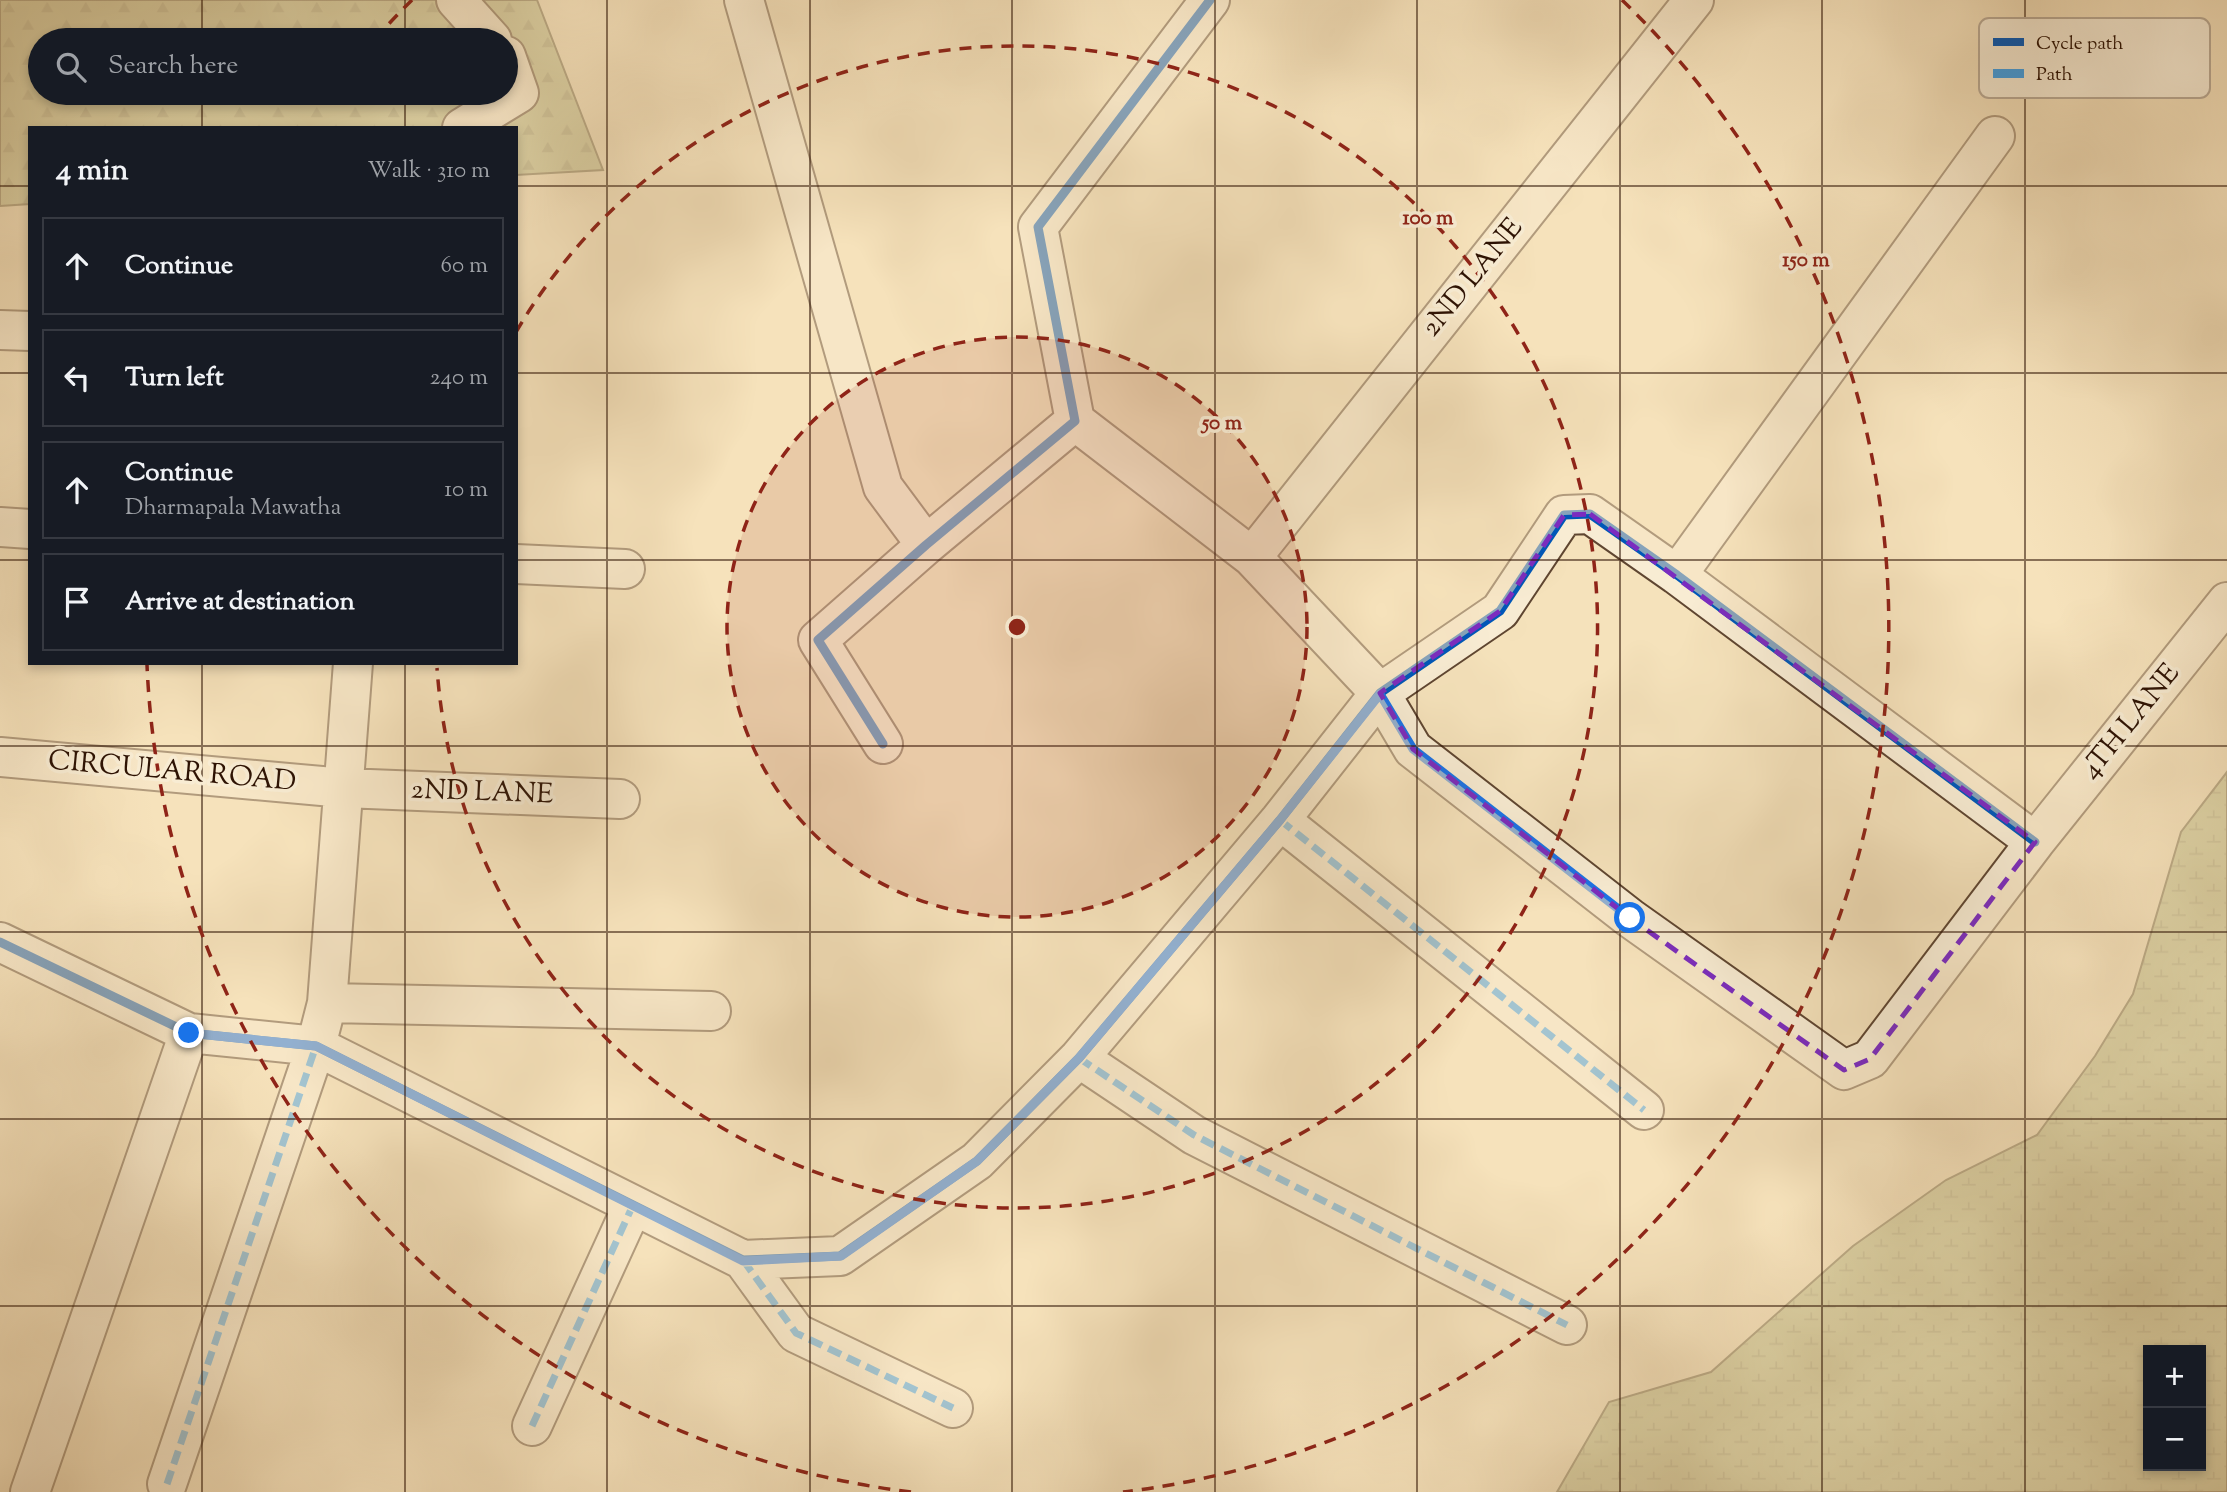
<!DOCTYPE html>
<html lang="en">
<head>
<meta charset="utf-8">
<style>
  body { margin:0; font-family:"Sorts Mill Goudy",serif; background:#242831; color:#f1f3f6 }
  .controls { position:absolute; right:21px; bottom:21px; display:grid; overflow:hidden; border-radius:0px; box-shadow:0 4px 10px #0003 }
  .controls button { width:63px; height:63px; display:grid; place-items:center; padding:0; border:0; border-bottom:2px solid #363941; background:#171b24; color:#f1f3f6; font:35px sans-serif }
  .stop { position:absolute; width:21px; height:21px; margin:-16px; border:5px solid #1a73e8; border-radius:50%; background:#fff }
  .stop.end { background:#1a73e8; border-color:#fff; box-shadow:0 2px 7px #0008 }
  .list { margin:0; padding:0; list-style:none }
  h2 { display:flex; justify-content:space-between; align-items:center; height:91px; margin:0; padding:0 28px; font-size:30px }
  h2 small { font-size:23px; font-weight:400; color:#9ea1a6 }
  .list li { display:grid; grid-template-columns:46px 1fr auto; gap:21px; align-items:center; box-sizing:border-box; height:98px; margin:0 14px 14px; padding:0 14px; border:2px solid #363941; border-radius:0px }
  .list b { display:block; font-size:26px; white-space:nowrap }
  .list p { margin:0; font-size:23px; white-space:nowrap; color:#9ea1a6 }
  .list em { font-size:23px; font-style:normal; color:#9ea1a6 }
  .icon { flex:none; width:38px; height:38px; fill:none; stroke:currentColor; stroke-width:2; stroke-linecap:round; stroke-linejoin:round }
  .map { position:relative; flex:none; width:2227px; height:1492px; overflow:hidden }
  .search { position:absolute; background:#171b24; box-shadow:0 4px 10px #0003; left:28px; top:28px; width:490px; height:77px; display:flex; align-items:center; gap:18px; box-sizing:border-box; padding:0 24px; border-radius:38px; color:#9ea1a6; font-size:26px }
  .panel { position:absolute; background:#171b24; box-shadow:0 4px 10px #0003; left:28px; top:126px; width:490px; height:539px; border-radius:0px }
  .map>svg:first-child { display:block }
</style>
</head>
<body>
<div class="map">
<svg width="2227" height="1492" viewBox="0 0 2227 1492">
  <defs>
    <pattern id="forest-firs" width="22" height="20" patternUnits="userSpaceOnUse" patternTransform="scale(1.75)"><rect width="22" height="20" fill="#c2c18c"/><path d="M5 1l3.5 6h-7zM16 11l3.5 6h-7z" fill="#a7a577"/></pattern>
    <pattern id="wetland-marsh" width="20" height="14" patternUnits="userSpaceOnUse" patternTransform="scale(1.75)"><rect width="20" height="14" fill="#c2c18c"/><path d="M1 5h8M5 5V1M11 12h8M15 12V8" fill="none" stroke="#a7a577"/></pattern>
  </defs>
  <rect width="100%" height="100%" fill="#f5e2bb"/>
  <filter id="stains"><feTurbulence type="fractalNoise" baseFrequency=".00286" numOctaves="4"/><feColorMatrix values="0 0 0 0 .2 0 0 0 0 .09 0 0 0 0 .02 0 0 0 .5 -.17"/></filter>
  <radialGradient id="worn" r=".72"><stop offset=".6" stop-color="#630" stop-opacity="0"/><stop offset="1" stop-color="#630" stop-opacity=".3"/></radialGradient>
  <path fill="url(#forest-firs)" stroke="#786a48" stroke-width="2" fill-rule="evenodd" d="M0 0H537L603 170 516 175V128H30V204L0 206ZM40 40H506V93H40Z"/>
  <path fill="url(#wetland-marsh)" stroke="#786a48" stroke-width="2" fill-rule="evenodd" d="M2227 772V1492H1557L1609 1402 1711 1372 1853 1246 1946 1180 2037 1135 2095 1056 2133 994 2181 832ZM2148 1350H2201V1466H2148Z"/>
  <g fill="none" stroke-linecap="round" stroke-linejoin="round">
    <defs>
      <path id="minor" d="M456 0 492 40
        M744 0 883 487 926 545
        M462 128 519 93 506 56
        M0 330 30 331
        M1075 421 1252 557 1380 693 1413 749 1630 918 1844 1070 1870 1059 2035 842 2227 602
        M0 527 30 529
        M1252 557 1694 0
        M516 564 625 569
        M1677 575 1995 136
        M883 744 818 640 926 545 1075 421 1038 227 1210 0
        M0 757 344 788 620 799
        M1280 820 1644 1110
        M0 942 189 1033 316 1046 743 1260 840 1256 977 1161 1079 1058 1280 820 1380 693 1500 611 1564 515 1590 514 1677 575 2035 842
        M327 1003 711 1011
        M1079 1058 1194 1135 1567 1325
        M743 1260 796 1333 953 1408
        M532 1426 633 1205
        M167 1484 316 1046 327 1003 353 663
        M30 1492 189 1033"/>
    </defs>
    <use href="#minor" stroke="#5f4631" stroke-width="42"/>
    <use href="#minor" stroke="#f8ecd3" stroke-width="38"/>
    <path stroke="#3ea1e9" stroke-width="7" stroke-dasharray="14 7" stroke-linecap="butt" d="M1280 820 1644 1110
      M1079 1058 1194 1135 1567 1325
      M743 1260 796 1333 953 1408
      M532 1426 633 1205
      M167 1484 316 1046"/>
    <defs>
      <path id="cycleway" d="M883 744 818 640 926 545 1075 421 1038 227 1210 0
        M0 942 189 1033 316 1046 743 1260 840 1256 977 1161 1079 1058 1280 820 1380 693 1500 611 1564 515 1590 514 1677 575 2035 842"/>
    </defs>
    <use href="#cycleway" stroke="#f8ecd3" stroke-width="13"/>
    <use href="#cycleway" stroke="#0057b8" stroke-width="9"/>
  </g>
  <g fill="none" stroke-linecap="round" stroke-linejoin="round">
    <path stroke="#1a73e8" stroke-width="9" d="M189 1033 316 1046 743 1261 841 1256 977 1161 1079 1058 1280 820 1380 694 1413 749 1630 918"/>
  </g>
  <path d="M0 0H2227V1492H0ZM1590 514 2035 842 1870 1059 1844 1070 1630 918 1413 749 1380 693 1500 611 1564 515Z" fill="#f5e2bb" fill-opacity=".55" fill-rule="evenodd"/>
  <path fill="none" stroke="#7b2cbf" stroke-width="5" stroke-dasharray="14 9" stroke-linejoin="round" d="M1590 514 2035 842 1870 1059 1844 1070 1630 918 1413 749 1380 693 1500 611 1564 515Z"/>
  <path fill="none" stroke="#2d1203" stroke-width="2" stroke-opacity="0.55" d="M202 0V40M405 0V40M607 0V1492M810 0V1492M1012 0V1492M1215 0V1492M1417 0V1492M1620 0V1492M1822 0V1492M2025 0V1492M202 93V128M405 93V128M0 186H30M516 186H2227M0 373H30M516 373H2227M0 560H30M516 560H2227M202 663V1492M405 663V1492M0 746H2227M0 932H2227M0 1119H2227M0 1306H2227"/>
  <circle cx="1017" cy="627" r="290" fill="#8f2418" fill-opacity=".12"/>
  <g fill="none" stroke="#8f2418" stroke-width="3.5" stroke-dasharray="12 9">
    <circle cx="1017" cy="627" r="290"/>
    <path d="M516 332A581 581 0 1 1 437 668"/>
    <path d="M911 1492A871 871 0 0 1 147 665M375 39A871 871 0 0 1 412 0M1622 0A871 871 0 0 1 1123 1492"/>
  </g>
  <g text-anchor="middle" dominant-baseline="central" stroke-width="7" stroke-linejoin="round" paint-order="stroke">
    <g font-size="28" fill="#2d1203" stroke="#f8ecd3">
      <text transform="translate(1473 278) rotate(-51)">2ND LANE</text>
      <text transform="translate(2131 722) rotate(-51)">4TH LANE</text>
      <text transform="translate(172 772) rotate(5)">CIRCULAR ROAD</text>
      <text transform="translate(482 793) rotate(2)">2ND LANE</text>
    </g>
  </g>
  <rect x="1979" y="18" width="231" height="80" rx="10" fill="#f8ecd3" stroke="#bbab95" stroke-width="2"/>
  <rect x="1993" y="38" width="31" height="8" fill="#0057b8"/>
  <rect x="1993" y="69" width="31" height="9" fill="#3ea1e9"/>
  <g font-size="19" fill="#2d1203">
    <text x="2036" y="49">Cycle path</text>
    <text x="2036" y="80">Path</text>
  </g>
  <circle cx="1017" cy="627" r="10" fill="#8f2418" stroke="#f8ecd3" stroke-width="3.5"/>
  <g font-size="21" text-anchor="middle" font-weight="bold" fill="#8f2418" stroke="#f8ecd3" stroke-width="7" stroke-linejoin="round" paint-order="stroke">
    <text x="1428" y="224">100 m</text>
    <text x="1806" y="266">150 m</text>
    <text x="1222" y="429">50 m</text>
  </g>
  <rect width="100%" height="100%" filter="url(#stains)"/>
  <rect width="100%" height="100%" fill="url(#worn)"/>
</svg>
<div class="controls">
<button>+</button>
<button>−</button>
</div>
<div class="stop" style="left:1630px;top:918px"></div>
<div class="stop end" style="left:189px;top:1033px"></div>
<div class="search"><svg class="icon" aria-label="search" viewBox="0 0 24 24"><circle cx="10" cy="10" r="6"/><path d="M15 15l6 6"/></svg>Search here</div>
<section class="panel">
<h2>4 min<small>Walk · 310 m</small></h2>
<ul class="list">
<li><svg class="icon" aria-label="ahead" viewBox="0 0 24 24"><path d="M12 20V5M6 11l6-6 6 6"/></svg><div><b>Continue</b></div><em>60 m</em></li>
<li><svg class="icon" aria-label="left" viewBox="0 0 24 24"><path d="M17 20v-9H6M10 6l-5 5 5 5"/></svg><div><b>Turn left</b></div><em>240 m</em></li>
<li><svg class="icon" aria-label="ahead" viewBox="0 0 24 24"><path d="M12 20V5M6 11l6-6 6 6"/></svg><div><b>Continue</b><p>Dharmapala Mawatha</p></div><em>10 m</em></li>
<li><svg class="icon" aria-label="arrive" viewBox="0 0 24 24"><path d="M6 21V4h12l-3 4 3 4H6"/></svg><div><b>Arrive at destination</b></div></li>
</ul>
</section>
</div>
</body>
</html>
